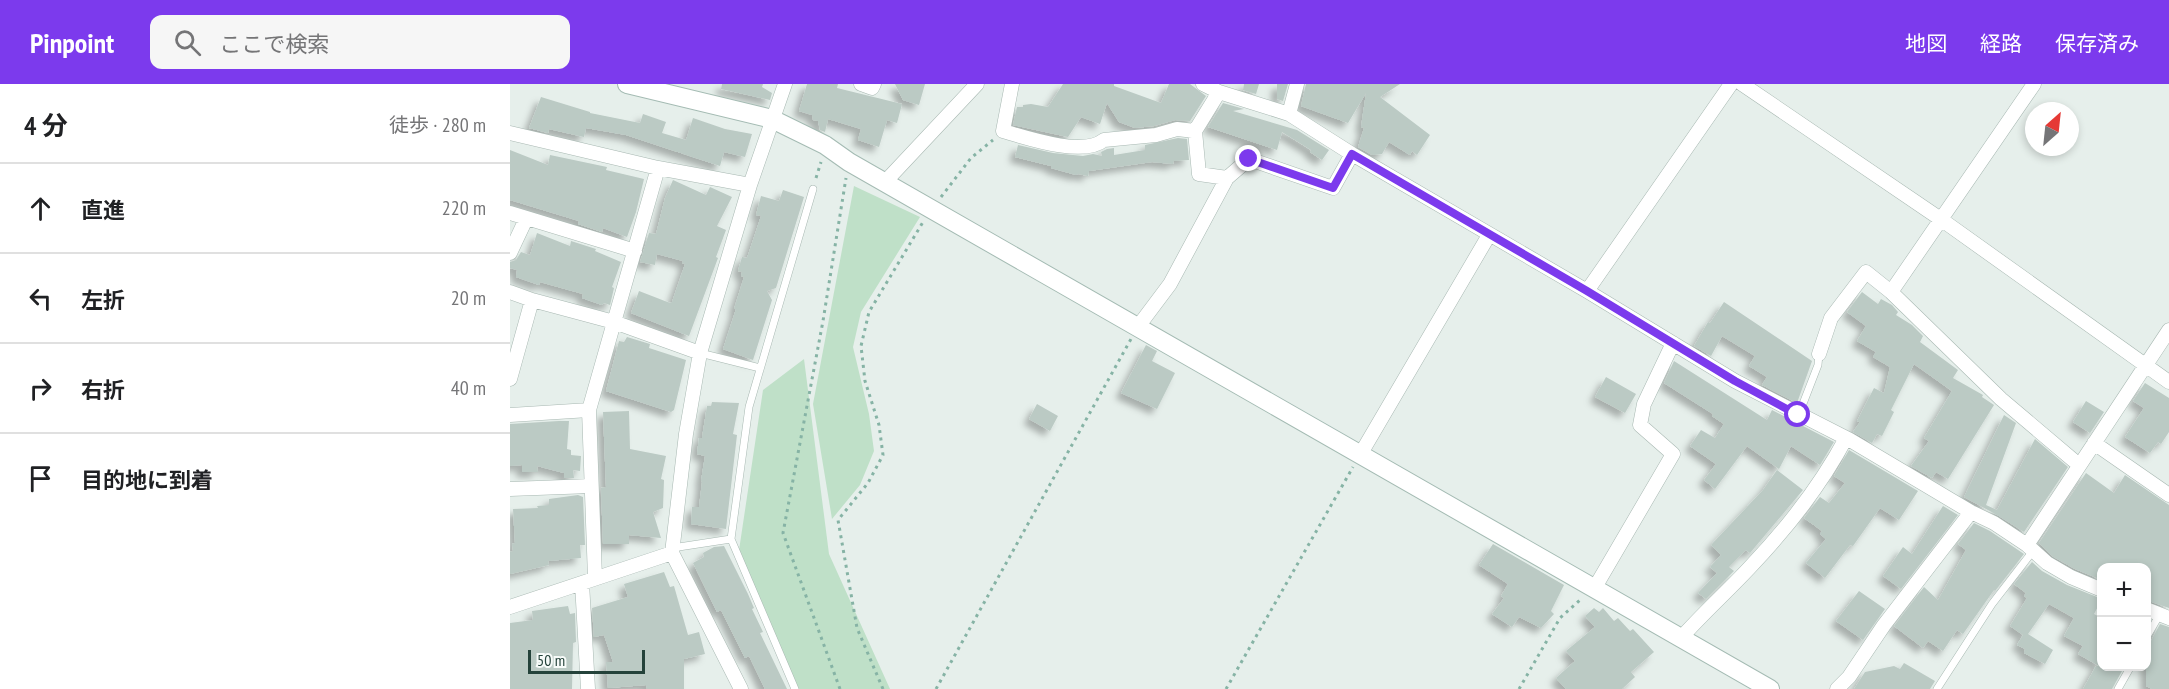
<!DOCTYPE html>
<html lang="ja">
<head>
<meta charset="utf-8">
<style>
  body { margin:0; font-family:"PT Sans Narrow","Noto Sans JP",sans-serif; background:#f6f6f6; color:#202124 }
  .controls { position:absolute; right:18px; bottom:18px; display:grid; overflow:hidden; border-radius:12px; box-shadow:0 3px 9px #0003 }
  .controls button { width:54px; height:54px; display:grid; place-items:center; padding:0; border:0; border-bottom:2px solid #e0e0e0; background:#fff; color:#202124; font:30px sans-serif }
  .compass { position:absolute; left:1515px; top:18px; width:54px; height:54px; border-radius:50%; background:#fff; box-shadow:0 3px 9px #0003; rotate:27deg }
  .scale { position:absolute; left:18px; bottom:15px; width:117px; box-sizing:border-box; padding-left:6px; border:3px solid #24423a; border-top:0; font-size:16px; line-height:21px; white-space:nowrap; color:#24423a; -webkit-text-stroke:4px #f7fbf9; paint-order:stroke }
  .stop { position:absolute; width:18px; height:18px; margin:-14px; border:4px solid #7c3aed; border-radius:50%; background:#fff }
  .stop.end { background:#7c3aed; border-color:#fff; box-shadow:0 2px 6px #0008 }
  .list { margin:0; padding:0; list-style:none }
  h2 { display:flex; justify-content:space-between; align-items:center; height:78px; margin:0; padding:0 24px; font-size:26px }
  h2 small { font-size:20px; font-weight:400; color:#757577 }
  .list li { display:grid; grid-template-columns:39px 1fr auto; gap:18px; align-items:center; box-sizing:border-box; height:90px; padding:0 24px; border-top:2px solid #e0e0e0 }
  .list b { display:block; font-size:22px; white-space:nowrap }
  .list em { font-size:20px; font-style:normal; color:#757577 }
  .icon { flex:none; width:33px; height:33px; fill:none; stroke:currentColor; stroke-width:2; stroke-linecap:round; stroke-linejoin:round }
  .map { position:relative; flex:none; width:1659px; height:605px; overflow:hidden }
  header { display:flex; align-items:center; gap:36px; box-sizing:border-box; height:84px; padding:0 30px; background:#7c3aed; color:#fff }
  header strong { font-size:28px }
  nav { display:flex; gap:33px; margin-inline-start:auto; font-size:21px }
  .search { width:420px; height:54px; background:#f6f6f6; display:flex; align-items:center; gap:15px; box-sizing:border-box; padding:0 21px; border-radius:12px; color:#757577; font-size:22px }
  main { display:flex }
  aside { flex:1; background:#fff }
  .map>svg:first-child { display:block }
</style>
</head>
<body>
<header>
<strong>Pinpoint</strong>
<div class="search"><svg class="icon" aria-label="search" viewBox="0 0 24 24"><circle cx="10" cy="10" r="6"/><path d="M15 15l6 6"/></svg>ここで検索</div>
<nav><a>地図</a><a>経路</a><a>保存済み</a></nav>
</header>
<main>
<aside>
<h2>4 分<small>徒歩 · 280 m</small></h2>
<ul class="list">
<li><svg class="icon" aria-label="ahead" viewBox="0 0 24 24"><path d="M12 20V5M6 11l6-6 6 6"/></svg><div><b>直進</b></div><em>220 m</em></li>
<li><svg class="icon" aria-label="left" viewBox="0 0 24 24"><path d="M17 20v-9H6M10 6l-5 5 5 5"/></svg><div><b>左折</b></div><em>20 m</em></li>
<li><svg class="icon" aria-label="right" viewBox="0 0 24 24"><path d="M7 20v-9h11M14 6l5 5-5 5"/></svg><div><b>右折</b></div><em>40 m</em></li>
<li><svg class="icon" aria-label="arrive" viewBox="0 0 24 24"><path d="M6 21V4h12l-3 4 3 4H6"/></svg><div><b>目的地に到着</b></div></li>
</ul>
</aside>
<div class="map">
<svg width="1659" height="605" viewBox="0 0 1659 605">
  <defs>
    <filter id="shadow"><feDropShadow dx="-5.5" dy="5.5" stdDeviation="3" flood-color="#0004"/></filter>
  </defs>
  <rect width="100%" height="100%" fill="#e6efeb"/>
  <path fill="#bfe0c8" d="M344 102 410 133 351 228 343 263 359 330 364 367 350 401 322 435 303 320Z
    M294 275 319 470 380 605H288L228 473 253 306Z"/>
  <path fill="#bbcac4" filter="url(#shadow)" d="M212 0H253L252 3 262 9 260 16 211 5Z
    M297 0H328L327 4 392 20 387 39 377 36 369 63 348 56 351 45 318 35 315 48 310 46 308 37 303 36 302 31 289 27Z
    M385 0H415L409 21 393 16Z
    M553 0H604V2L651 19 659 0H680L696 12 680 37 665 36 644 42 625 44 609 38 597 19 590 40 571 33 558 53 503 41 507 23H513V21L521 20 538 23Z
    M734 0H749L746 10 733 6Z
    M767 0H778L773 17 767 15Z
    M796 0H890L870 13 920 51 907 71 902 67 900 71 879 58 872 70 862 71 848 63 854 44 851 43 856 9 838 39 791 22Z
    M31 13 80 28V29L130 39 133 30 156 38 152 49 176 56 183 34 215 45 242 50 235 73 214 68 210 82 116 51 76 44 74 53 39 45 38 49 19 44Z
    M713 19 734 25 723 27 787 46 819 66 812 76 800 68 801 66 772 48 767 66 698 43Z
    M668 54 677 55 679 76 664 77 663 80 642 78 579 87 578 92 568 90 566 91 541 84V82L505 73 508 61 543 69 573 72 583 70 592 72 591 68 597 65 604 64V71L635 66V61Z
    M0 66 38 81 40 71 97 83 96 86 134 95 126 128 117 153 93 144 92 148 68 140 69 137 0 116Z
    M163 96 196 111 200 103 222 113 207 142 216 146 206 173 208 174 179 252 121 229 129 207 160 219 162 218 175 180 172 179 173 177 147 170 145 181 130 178 139 149 146 150 155 114Z
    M273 106 294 113 266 204 257 207 262 216 243 276 213 265 226 225H224L234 193 231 192 232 188 228 187 232 173 237 174 251 132 246 131 251 112 269 117Z
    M27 149 60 162 61 157 86 165 85 167 111 178 102 203 104 204 100 221 94 219 92 221 72 214 73 210 30 198 29 201 6 193 7 186 0 184V178L6 176 11 168 20 171Z
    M1352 208 1368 220 1371 215 1382 221 1388 228 1386 231 1402 241 1413 252 1410 258 1448 286 1443 294 1473 311 1472 313 1484 321 1438 395 1426 388 1422 394 1401 382 1419 357 1414 354 1442 307 1404 280 1381 326 1384 328 1372 352 1367 350 1362 359 1343 348 1350 338 1347 337 1364 304 1374 309 1380 283 1363 273 1366 268 1347 257 1356 242 1337 228Z
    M1214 218 1302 277 1287 319 1252 301 1257 293 1239 282 1245 272 1212 252 1201 272 1184 262 1198 238 1200 239Z
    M117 253 140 260 139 264 176 276 164 326 161 328 96 307 109 257 114 258Z
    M636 261 647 267 642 277 665 289 647 325 611 309Z
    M1164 277 1257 336 1262 326 1324 358 1310 381 1281 362 1269 385 1237 362 1205 405 1194 396 1206 380 1180 362 1191 346 1205 354 1214 340 1202 332 1203 330 1154 299Z
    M1096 293 1126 310 1115 329 1085 313Z
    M1635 299 1659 314V348L1651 360 1648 358 1640 369 1615 353 1634 324 1623 317Z
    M1576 317 1594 328 1580 349 1563 338Z
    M202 318 229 319 223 350 227 351 216 445 181 440 182 423H189L192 398 191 397 195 372 187 370 189 354H192L197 322H201Z
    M527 320 548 332 540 347 519 335Z
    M119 327 120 365 156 372 151 395 154 396 153 424 143 428 151 454 119 451V460H93L91 404 96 403 93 328Z
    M1494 331 1506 339 1476 421 1487 426 1525 355 1558 383 1514 448 1489 432 1454 413Z
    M49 337H59L57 365 61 366V371L71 372 70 387 63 386 64 394H54V389L27 382 28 388H12V381L0 382V340Z
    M1339 366 1408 407 1389 436 1370 424 1343 462 1340 461 1315 494 1296 479 1316 455 1310 450 1312 447 1294 434 1310 413 1319 419 1335 399 1324 392Z
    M1267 386 1293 406 1240 469 1236 466 1219 483 1224 487 1196 515 1188 509 1207 489 1200 483 1211 471 1201 461 1253 406Z
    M1576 389 1604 409 1615 391 1659 421V524L1636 516V483H1592V496L1565 485 1542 472 1529 459Z
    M68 411 73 413 75 461H70L71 474 38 477 39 481 0 490V468L3 467 2 460 5 459 3 425 28 424 27 422 39 421V415Z
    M1433 422 1448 431 1391 505 1373 492 1393 463 1402 470Z
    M1464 439 1480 447 1514 470 1485 507 1484 506 1453 550 1447 546 1433 567 1418 557 1413 564 1384 542 1414 503 1428 516 1456 466 1448 460Z
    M983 460 1054 501 1041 527 1044 530 1031 544 1009 533 1002 543 982 530 994 514 991 512 998 500 969 481Z
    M214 462 238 510 244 524 242 525 253 548 250 549 277 605H255L239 572 235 574 211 526 207 528 183 479 194 473 193 469 204 463Z
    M1522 478 1532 487 1557 501 1592 515 1584 530 1592 534V582H1603L1612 587 1602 605H1573L1586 582H1589L1568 570 1573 562 1554 552 1564 534 1539 520 1518 550 1543 566 1535 580 1514 569 1515 565 1507 561 1513 551 1500 542 1517 514 1514 512 1516 509 1504 500Z
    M154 488 160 503 164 502 178 551 189 548 195 570 174 575V605H137L136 601 98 604 96 578H103L94 551 84 553 82 524 118 513 114 500Z
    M1349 507 1375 525 1353 556 1326 537Z
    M58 522 60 530 65 529 66 558 63 559 62 605H0V539L23 536 22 527Z
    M1084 524 1089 528 1093 524 1104 537 1108 534 1120 547 1123 545 1144 568 1121 588 1125 593 1112 605H1056L1046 594 1065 577 1056 567 1085 543 1075 532Z
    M1650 540 1659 543V605H1642L1636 602V560L1641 557Z
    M1394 579 1425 597 1420 605H1344L1355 588 1384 582 1390 585Z"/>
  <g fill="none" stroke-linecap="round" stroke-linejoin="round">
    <defs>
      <path id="lane" d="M190 269 250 284
        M1289 330 1308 281 1309 270
        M162 464 221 455
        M1636 554 1650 530
        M285 605 221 455 239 323 303 105
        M1427 605 1482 520 1523 467
        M1608 605 1621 582"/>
      <path id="street" d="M351 0 362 4 364 0
        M502 0 493 47C517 54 573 73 594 56L646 51 667 45 685 47
        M693 0 709 8 779 30 842 70 1077 207 1225 297 1340 356 1461 428 1484 439 1517 461 1537 479 1561 493 1592 506
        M1232 0 1432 136 1659 298
        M1524 0 1381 208 1491 315 1569 381
        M709 8 685 47 689 90 717 94
        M779 30 787 0
        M0 49 148 84 240 101
        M375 98 467 0
        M0 129 125 167
        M0 169 16 135
        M1077 207 1221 0
        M0 208 22 216 104 238 190 269
        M627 244 660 200 717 94 739 75 823 104 842 70
        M1309 270 1321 234 1356 188 1381 208
        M0 295 22 216
        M0 331 79 326
        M1584 359 1659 411
        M850 371 979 151
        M0 405 81 402
        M1517 461 1659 246
        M85 494 79 326 148 84
        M72 499 78 605
        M1084 505 1163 370 1130 341 1134 320 1163 259
        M0 523 162 469
        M1636 525 1659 534
        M1171 554C1193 529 1219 506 1242 481 1277 444 1312 399 1336 354
        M231 605 162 469 176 350 190 269 240 101 275 0
        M1327 605 1339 593 1374 541 1461 428"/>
      <path id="secondary" d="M117 0 262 35 315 61 339 78 1260 605"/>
    </defs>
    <use href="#lane" stroke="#a8b8b2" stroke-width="8"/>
    <use href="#street" stroke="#a8b8b2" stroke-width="15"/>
    <use href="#secondary" stroke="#a4bbb3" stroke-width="20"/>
    <path stroke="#86b3a5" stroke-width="3" stroke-dasharray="3 4.5" stroke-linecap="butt" d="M306 94 311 78
      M431 113 461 74 483 56
      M330 605 273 449 313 237 336 94
      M373 605 347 544 328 436 358 399 373 371 369 341 355 297 351 262 359 228 413 138
      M426 605 621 255
      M716 605 843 383
      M1009 605 1050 534 1070 516"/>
    <use href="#lane" stroke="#fff" stroke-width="7"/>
    <use href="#street" stroke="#fff" stroke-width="14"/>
    <use href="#secondary" stroke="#fff" stroke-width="18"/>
  </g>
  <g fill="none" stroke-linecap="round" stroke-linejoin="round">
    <path stroke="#7c3aed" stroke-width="8" d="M739 75 823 104 842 70 1077 207 1225 297 1288 331"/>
  </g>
</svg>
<div class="controls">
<button>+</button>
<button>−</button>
</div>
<svg class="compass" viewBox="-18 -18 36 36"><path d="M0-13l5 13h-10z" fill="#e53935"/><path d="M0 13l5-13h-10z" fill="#757577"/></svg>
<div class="scale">50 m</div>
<div class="stop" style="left:1288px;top:331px"></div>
<div class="stop end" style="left:739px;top:75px"></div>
</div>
</main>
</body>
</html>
